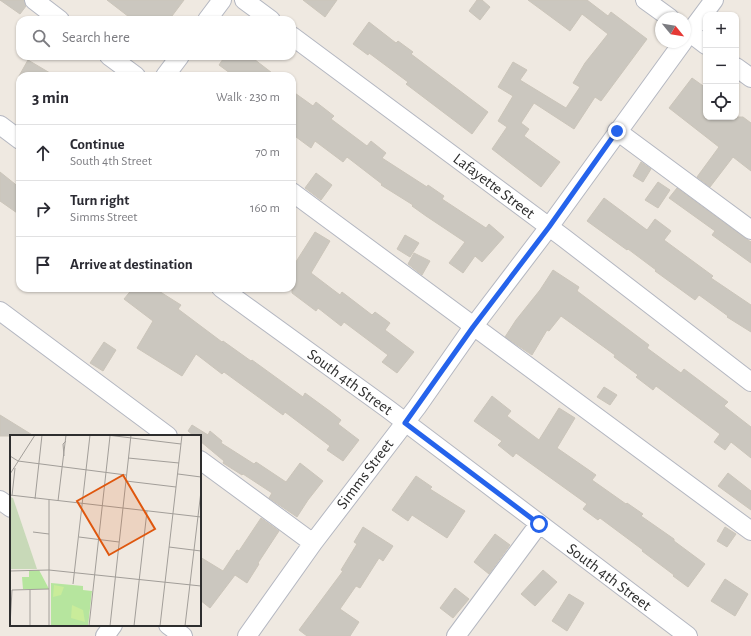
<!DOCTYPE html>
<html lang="en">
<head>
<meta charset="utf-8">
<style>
  body { margin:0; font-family:"Alegreya Sans",sans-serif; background:#f7f7f7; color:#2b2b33 }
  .controls { position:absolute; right:12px; top:12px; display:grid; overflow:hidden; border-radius:8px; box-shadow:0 1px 3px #0004 }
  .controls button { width:36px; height:36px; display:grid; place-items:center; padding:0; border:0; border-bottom:1px solid #e1e1e2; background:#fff; color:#2b2b33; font:20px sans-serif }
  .compass { position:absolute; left:655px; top:12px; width:36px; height:36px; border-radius:50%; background:#fff; box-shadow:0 1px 3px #0004; rotate:120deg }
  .stop { position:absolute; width:12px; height:12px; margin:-9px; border:3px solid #2563eb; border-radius:50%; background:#fff }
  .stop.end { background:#2563eb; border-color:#fff; box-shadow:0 1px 4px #0008 }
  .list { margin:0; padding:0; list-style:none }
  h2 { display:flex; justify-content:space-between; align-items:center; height:52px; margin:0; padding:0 16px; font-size:17px }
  h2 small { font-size:13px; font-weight:400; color:#7c7c81 }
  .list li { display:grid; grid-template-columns:26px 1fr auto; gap:12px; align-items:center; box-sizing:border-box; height:56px; padding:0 16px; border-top:1px solid #e1e1e2 }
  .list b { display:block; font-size:15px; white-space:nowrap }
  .list p { margin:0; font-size:13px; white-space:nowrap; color:#7c7c81 }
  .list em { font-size:13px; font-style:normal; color:#7c7c81 }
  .icon { flex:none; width:22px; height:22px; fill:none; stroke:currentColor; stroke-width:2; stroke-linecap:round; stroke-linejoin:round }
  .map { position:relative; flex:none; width:751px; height:636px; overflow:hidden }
  .search { position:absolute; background:#fff; box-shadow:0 1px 3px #0004; left:16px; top:16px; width:280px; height:44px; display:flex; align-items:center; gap:10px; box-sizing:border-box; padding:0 14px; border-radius:12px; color:#7c7c81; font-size:15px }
  .panel { position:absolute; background:#fff; box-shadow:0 1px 3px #0004; left:16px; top:72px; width:280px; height:220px; border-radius:12px }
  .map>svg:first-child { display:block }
</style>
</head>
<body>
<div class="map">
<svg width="751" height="636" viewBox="0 0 751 636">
  <rect width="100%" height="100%" fill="#efe9e1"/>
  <path fill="#cbc7bf" stroke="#cbc5ba" d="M0 0H24L26 6 20 14Z
    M107 0H184L169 20H133Z
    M303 0H337L325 17Z
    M477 0H482L490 7 480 20 469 11Z
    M528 0H587L608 16 611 12 647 39 601 101 595 97 574 129 534 103 521 123 529 129 524 136 560 162 541 187 492 149 507 127 498 121 513 96 498 87 513 62 527 70 520 80 566 108 580 87 573 83 585 63 608 34 582 14 570 31Z
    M369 22 396 43 398 41 413 52 411 54 488 112 472 134 406 84 408 82 369 53 368 55 353 44Z
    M225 56H250L276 76H234L219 65Z
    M28 60 55 76H19Z
    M692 78 706 88V117H743L751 123V171L733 157 710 187 697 177 719 147 669 108Z
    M292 91 313 106 316 102 334 116 331 119 367 146 371 141 386 153 382 158 427 187 428 185 444 196 442 199 486 228 489 224 504 237 482 262 475 256 463 273 449 263 465 242 426 216 412 206 413 205 381 185 382 184 347 157 343 162 315 141 311 148 292 134Z
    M641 162 651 169 643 182 633 176Z
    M0 172 20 188V215L0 201Z
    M316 173 332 185 321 200 305 188Z
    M658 182 670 190 658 208 645 200Z
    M677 188 745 238 751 242V263L712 235 715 231 669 198Z
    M604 198 647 230 655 219 671 231 664 240 713 276 711 278 751 305V332L727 317 728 316 699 295 695 300 655 271 656 270 628 249 627 250 587 221Z
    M315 232 330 241 311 273 340 295 342 292 372 315 375 312 390 323 385 330 414 352 397 373 382 362 388 355 344 322 341 326 318 308 316 311 292 293V268Z
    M405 235 419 243 410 257 397 249Z
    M414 253 430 261 422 275 408 264Z
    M553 270 579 287 577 291 649 345 647 348 681 373 684 369 728 402 724 406 751 427V458L731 442 725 450 714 442 720 434 656 386 653 390 636 377 638 375 614 357 615 355 561 316 549 331 547 330 532 355 505 337 516 320 540 290Z
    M133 288H154L181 305 178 309 222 342 223 341 251 361 252 360 303 397 305 393 331 412 341 420 338 424 359 440 343 461 327 450 330 446 285 412 283 415 224 372 222 374 196 354 182 376 137 348 153 321 124 299Z
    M104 342 116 350 103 371 90 363Z
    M604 387 617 395 610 405 597 397Z
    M492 396 511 411 507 416 539 440 559 408 575 418 557 448 596 475 592 480 626 504 627 503 643 514 641 516 674 539V541L705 564 688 587 673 576 674 575 642 551 643 550 600 518 598 520 583 509 587 504 516 453 513 457 498 445 502 441 474 421Z
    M0 415 34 436H0Z
    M192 425 208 435 210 431 222 441 221 443 254 464 256 462 286 482 300 463 323 481 308 500 297 517 269 498 272 493 243 474 242 475 223 463 224 461 200 441V436H194L188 431Z
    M728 473 751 491V510L718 486Z
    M416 476 432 487 430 489 465 511 447 538 412 515 408 521 392 510Z
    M261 518 279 531 258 563 259 564 247 583 235 575 210 608 200 600V557L223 571 237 550 239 551Z
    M363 527 393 546 383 561 379 558 360 588 356 586 340 609 359 622 350 636H307L299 630 343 571 341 570 357 544 354 542Z
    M725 527 736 534 727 547 717 541Z
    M495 534 510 545 489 574 474 562Z
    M543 570 557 582 535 606 521 594Z
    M725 579 748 594 735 616 711 601Z
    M455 588 469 599 453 618 440 608Z
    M569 594 584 603 567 631 552 621Z"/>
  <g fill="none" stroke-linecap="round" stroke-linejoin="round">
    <defs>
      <path id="minor" d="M34 0 60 20
        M244 0 271 20
        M645 0 670 18
        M207 20 222 0
        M685 29 706 45
        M292 36 564 238 751 382
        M685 39 714 0
        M109 56 136 76
        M736 67 751 78
        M165 76 180 56
        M0 125 20 140
        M617 131 751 230
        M292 192 751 531
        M221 288 388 409 688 636
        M0 311 168 436
        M200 460 313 543
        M0 500 11 508
        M168 625 183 636
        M105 636 113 625
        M247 636 313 543 417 407 473 327 549 227 683 42
        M456 636 539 524"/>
    </defs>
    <use href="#minor" stroke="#b4b7c1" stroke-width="20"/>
    <use href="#minor" stroke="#fff" stroke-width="18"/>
  </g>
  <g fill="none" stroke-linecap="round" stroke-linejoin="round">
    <path stroke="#2563eb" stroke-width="5" d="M539 524 405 423 473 327 549 227 617 131"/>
  </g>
  <g text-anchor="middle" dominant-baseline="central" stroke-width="3" stroke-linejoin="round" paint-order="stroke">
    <g font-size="16" fill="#2e2e2e" stroke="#fff">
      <text transform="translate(494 186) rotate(37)">Lafayette Street</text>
      <text transform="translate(350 382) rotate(36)">South 4th Street</text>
      <text transform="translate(365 474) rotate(-53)">Simms Street</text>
      <text transform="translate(609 577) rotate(37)">South 4th Street</text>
    </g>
  </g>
  <g transform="translate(10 435)">
    <rect width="191" height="191" fill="#efe9e1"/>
    <path d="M29 135 39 154H13L12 142H19V136ZM41 148 73 151V155L82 156 78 191H41Z" fill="#b6e59e"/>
    <path d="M0 62 3 63 27 134H0Z" fill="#c8d9b8"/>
    <path d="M44 150 54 152 51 160 43 162ZM62 170 73 175 75 187 61 183Z" fill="#c9ec9a"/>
    <path fill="none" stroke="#a29e99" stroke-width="1" d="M97 0 171 9M0 21 8 26 116 40M54 21 53 9 56 6M118 23 169 28M0 39 25 0M168 39 191 42M116 46 166 52M0 60 191 82M2 61 5 33M25 64 32 0M39 65V191M48 66 56 0M23 97 39 99M69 102 109 107M159 112 191 116M0 136 39 135 191 151M63 149 80 0M20 154V191M0 191 2 155 39 154M79 191 100 1M100 191 121 0M124 191 137 76M150 191 172 0M175 191 191 56"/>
    <path fill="#df570e" fill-opacity="0.15" stroke="#df570e" stroke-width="2" d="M113 40 145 94 99 120 67 66Z"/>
    <rect width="191" height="191" fill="none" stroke="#2e2e2e" stroke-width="2"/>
  </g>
</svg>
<div class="controls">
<button>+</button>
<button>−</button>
<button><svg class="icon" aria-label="locate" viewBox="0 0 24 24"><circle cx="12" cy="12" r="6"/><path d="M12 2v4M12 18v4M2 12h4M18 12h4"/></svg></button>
</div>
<svg class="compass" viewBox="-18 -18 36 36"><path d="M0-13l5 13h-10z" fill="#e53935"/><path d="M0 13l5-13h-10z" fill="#7c7c81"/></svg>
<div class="stop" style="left:539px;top:524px"></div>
<div class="stop end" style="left:617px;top:131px"></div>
<div class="search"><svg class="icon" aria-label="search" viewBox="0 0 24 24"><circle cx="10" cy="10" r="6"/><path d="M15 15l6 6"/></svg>Search here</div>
<section class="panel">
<h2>3 min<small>Walk · 230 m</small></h2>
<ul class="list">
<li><svg class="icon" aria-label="ahead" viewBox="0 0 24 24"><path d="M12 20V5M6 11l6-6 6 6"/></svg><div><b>Continue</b><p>South 4th Street</p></div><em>70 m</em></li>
<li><svg class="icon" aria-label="right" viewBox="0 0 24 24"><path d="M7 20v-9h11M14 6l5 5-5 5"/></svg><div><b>Turn right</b><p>Simms Street</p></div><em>160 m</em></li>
<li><svg class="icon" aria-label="arrive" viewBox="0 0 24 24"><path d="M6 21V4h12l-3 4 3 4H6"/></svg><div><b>Arrive at destination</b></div></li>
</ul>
</section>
</div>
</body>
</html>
